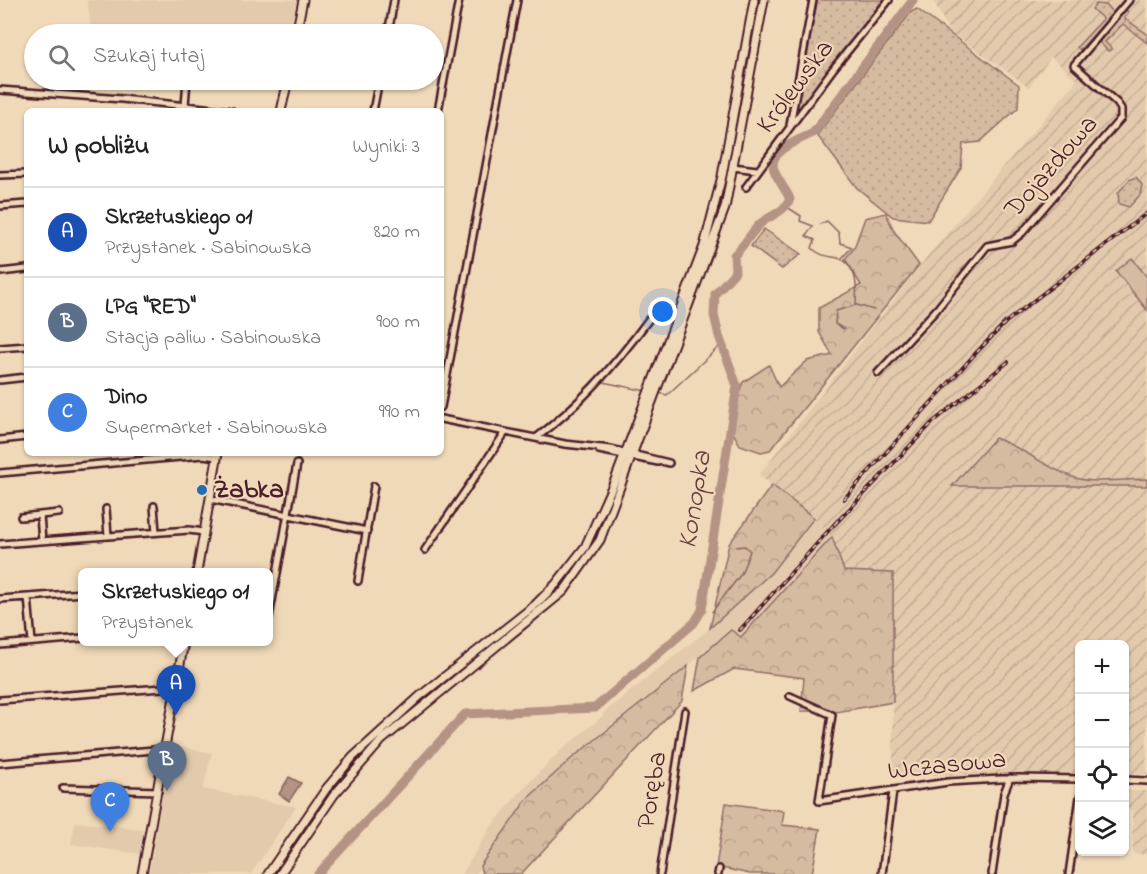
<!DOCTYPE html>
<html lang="pl">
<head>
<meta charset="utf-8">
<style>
  body { margin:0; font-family:"Indie Flower",sans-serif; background:#f2f2f2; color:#222 }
  .controls { position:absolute; right:18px; bottom:18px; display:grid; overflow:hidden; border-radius:9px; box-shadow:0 2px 4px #0004 }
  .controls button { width:54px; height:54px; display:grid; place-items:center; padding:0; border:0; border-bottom:2px solid #e0e0e0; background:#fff; color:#222; font:30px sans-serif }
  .you { position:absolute; left:663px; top:312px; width:21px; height:21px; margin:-15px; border:4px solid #fff; border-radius:50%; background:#1a73e8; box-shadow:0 0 0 9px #1a73e833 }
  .badge { display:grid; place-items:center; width:39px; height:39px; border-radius:50%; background:#7c3aed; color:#fff; font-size:20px; font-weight:700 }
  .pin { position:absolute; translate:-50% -50px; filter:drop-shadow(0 2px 3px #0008) }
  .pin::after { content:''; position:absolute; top:32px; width:21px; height:18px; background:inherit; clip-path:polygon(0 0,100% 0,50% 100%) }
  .popup { position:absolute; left:78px; top:568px; width:195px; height:78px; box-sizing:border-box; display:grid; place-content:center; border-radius:9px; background:#fff; filter:drop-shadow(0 2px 4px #0005); font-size:20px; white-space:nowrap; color:#767676 }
  .popup b { font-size:22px; color:#222 }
  .popup::after { content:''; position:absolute; left:50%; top:100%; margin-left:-12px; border:12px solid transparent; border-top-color:#fff }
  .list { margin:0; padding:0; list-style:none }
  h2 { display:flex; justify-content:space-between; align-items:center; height:78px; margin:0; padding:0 24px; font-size:26px }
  h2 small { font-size:20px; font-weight:400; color:#767676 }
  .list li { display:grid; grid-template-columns:39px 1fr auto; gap:18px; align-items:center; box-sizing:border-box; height:90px; padding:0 24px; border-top:2px solid #e0e0e0 }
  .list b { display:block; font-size:22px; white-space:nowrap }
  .list p { margin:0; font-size:20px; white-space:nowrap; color:#767676 }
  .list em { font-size:20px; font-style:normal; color:#767676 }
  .icon { flex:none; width:33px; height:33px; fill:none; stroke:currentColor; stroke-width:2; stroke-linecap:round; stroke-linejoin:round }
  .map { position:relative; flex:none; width:1147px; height:874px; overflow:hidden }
  .search { position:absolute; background:#fff; box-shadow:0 2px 4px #0004; left:24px; top:24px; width:420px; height:66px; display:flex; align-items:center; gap:15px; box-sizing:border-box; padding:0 21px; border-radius:33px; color:#767676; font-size:22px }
  .panel { position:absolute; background:#fff; box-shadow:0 2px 4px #0004; left:24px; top:108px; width:420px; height:348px; border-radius:9px }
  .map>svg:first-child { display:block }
</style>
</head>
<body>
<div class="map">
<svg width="1147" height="874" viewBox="0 0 1147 874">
  <defs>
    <pattern id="industrial-furrows" width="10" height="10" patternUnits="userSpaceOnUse" patternTransform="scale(1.5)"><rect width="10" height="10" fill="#e3caad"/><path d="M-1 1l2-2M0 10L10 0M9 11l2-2" fill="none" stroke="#c4ad95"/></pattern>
    <pattern id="grass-dots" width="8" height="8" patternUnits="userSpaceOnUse" patternTransform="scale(1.5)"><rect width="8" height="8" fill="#d5bba0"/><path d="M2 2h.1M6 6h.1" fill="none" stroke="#b8a08a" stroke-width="1.8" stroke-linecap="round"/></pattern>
    <pattern id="forest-crowns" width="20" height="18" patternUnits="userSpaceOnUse" patternTransform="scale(1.5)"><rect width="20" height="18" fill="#d5bba0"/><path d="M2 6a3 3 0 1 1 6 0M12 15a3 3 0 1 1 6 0" fill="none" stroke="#b8a08a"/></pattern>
    <pattern id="water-ripples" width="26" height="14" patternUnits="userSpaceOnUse" patternTransform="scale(1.5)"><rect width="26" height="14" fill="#b39484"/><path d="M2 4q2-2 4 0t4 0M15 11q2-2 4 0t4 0" fill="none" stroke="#94786c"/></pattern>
  </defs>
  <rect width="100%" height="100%" fill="#f0d9b8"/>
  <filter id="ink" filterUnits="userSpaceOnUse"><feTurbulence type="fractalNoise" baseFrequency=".0167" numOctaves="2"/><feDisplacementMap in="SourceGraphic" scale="12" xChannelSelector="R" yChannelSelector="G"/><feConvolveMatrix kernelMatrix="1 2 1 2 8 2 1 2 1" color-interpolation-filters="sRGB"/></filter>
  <g filter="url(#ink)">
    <path fill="#e3caad" d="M87 0H296L290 34H92Z
      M814 518 832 537 741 638 730 631 527 799 476 874H462L490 828 521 791 559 752 603 716V713L710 628 771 573Z
      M171 745 212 753 203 789 296 807 251 874H149Z
      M75 822 143 829 140 854 71 844Z"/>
    <path fill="url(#industrial-furrows)" d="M933 0H1147V774H1125L1124 644H1080L1079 774 893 775V574L844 571 832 537 814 518 759 475 926 258 1077 80 1051 57 1029 87 949 31Z
      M1125 791H1147V854H1133L1132 810 1125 809Z"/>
    <path fill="url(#grass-dots)" stroke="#906d66" stroke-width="1.5" d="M817 0H884L796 114Z
      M1096 4 1106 5 1113 13 1080 50 1077 47 1103 19 1092 9Z
      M917 9 1019 85 1018 108 980 142 963 144 961 168 928 221 893 217 857 188 817 135 911 12Z
      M1126 9 1128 13 1124 18 1147 34V43L1123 24 1105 42 1112 49 1108 51 1100 43V38Z
      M1136 177 1142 185 1140 195 1129 207 1119 204 1118 193 1129 180Z
      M764 229 801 254 782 269 751 246Z"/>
    <path fill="url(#forest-crowns)" stroke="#906d66" stroke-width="1.5" d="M886 213 894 231 919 265 770 450 761 452 740 445 728 424 743 382 769 365 779 387 807 361 832 355 819 332V308L861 285 845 259 854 248 865 218Z
      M995 438C1024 448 1047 469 1076 478 1092 484 1128 479 1147 479V486H952Z
      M772 485 814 518 771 573 710 628 729 544Z
      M832 537 844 571 893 573V702L836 712 801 711 804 678 734 669 694 691 700 657 731 630 741 637Z
      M688 666 682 701 521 874H482L480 866 527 799 571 759Z
      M726 803 784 811 782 825 820 829 812 874H750L716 867Z"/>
    <path fill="#d5bba0" stroke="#906d66" stroke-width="1.5" d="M1132 258 1147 277V310L1116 271Z"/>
    <path fill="url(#water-ripples)" stroke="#896560" stroke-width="1.5" d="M289 777 301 783 289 801 279 794Z"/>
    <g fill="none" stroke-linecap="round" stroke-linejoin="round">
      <path stroke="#896560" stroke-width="1.5" d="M787 207 801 216 800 221 813 226 806 236 815 240 812 248C819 256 829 256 838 258 858 264 857 289 856 305L836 311 835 324 844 329
        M820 224 827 221 839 233 840 243 852 247 842 258
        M857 305 874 310
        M603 382 646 391
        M659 393 667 395 722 344
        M712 612 741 574 750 551 745 546 736 547"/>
      <path stroke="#b39484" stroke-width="9" d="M318 874 465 714 595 708 694 623 702 610 737 386 719 336 714 315 715 294 735 272 734 255C744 246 750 234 760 224 770 215 784 213 790 199 786 190 777 179 774 170 767 150 801 139 813 133L913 0"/>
      <defs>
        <path id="street" d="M388 34 394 0
          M0 90 122 99 232 111
          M185 105 187 80
          M373 111 379 80
          M438 111 459 0
          M790 125 813 0
          M733 167 757 170
          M0 175 27 174
          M746 187 833 69 889 0
          M0 206 27 204
          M0 272 27 269
          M0 348 27 346
          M878 373 937 309 987 246 1012 241 1022 233 1121 118V109L1117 103 1074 65 1129 0
          M0 380 27 377
          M441 407 517 0
          M441 419 565 444 611 449 669 463
          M536 438C580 405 617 363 649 319
          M0 440 27 437
          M599 450 658 462
          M0 473 203 455 217 457
          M210 499 367 531
          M154 506 156 532
          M106 509 108 536
          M40 515 42 541
          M21 517 59 513
          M0 544 189 530 204 532
          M425 550 505 433
          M358 581 374 486
          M28 597 32 642
          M0 599 83 593
          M269 617 297 464
          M0 645 83 638
          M790 696 832 715 819 801 948 782 1018 778 1080 779
          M0 700 176 687
          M0 763 166 749
          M1124 780 1147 781
          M63 788 158 791
          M660 874 685 711
          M718 874 719 869
          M882 874 893 791
          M992 874 1004 793 1010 778
          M1069 874 1080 797"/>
        <path id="secondary" d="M296 34 303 0
          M281 111 288 80
          M197 572 218 453
          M142 874 184 642
          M268 874 326 789 353 757 420 696 535 605 556 584 585 547 615 480 704 246 722 176 754 0
          M280 874 334 795 382 740 564 591 600 540 725 208 764 0"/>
      </defs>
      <use href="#street" stroke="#4a1f2b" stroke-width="10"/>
      <use href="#secondary" stroke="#4a1f2b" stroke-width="11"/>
      <use href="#street" stroke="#f0d9b8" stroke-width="5"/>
      <use href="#secondary" stroke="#f0d9b8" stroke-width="7"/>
      <defs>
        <path id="rail" d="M844 499 975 354 1006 322 1147 213
          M834 525 933 422 1008 362
          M740 630 838 520"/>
      </defs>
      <use href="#rail" stroke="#4a1f2b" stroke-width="4"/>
      <use href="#rail" stroke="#f0d9b8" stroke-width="1.5" stroke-dasharray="4.5" stroke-linecap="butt"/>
    </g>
  </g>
  <circle fill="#1f6fb2" stroke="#f0d9b8" stroke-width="2" cx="202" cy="490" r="6"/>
  <g text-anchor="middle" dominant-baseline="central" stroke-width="4.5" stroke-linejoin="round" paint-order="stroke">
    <g font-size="27" fill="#4a1f2b" stroke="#f0d9b8">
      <text transform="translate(796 87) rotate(-53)">Królewska</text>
      <text transform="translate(1052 167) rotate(-49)">Dojazdowa</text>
      <text transform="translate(947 766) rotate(-6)">Wczasowa</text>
      <text transform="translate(653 790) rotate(-81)">Poręba</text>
    </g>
    <g font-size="27" font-weight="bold" fill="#4a1f2b" stroke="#f0d9b8" text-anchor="start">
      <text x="214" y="490">Żabka</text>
    </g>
    <g font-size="28" font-style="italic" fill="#643c41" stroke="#f0d9b8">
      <text transform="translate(696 500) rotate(-81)">Konopka</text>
    </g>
  </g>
</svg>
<div class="controls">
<button>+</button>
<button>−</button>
<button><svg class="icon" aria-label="locate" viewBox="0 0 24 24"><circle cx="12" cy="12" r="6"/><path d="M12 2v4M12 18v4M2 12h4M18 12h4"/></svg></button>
<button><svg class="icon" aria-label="layers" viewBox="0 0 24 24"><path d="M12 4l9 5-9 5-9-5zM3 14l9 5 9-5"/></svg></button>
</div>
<div class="you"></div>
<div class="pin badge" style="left:176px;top:715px;background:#1a4fb4">A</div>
<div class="popup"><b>Skrzetuskiego 01</b>Przystanek</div>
<div class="pin badge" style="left:167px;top:791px;background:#5c6f8a">B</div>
<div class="pin badge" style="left:110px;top:832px;background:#3f7fe0">C</div>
<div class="search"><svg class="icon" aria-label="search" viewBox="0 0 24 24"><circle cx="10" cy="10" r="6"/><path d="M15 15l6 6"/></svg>Szukaj tutaj</div>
<section class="panel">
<h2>W pobliżu<small>Wyniki: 3</small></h2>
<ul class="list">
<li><span class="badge" style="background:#1a4fb4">A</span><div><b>Skrzetuskiego 01</b><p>Przystanek · Sabinowska</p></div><em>820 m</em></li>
<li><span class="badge" style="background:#5c6f8a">B</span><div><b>LPG &quot;RED&quot;</b><p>Stacja paliw · Sabinowska</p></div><em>900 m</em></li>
<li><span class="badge" style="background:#3f7fe0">C</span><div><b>Dino</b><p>Supermarket · Sabinowska</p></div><em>990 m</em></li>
</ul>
</section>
</div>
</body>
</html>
